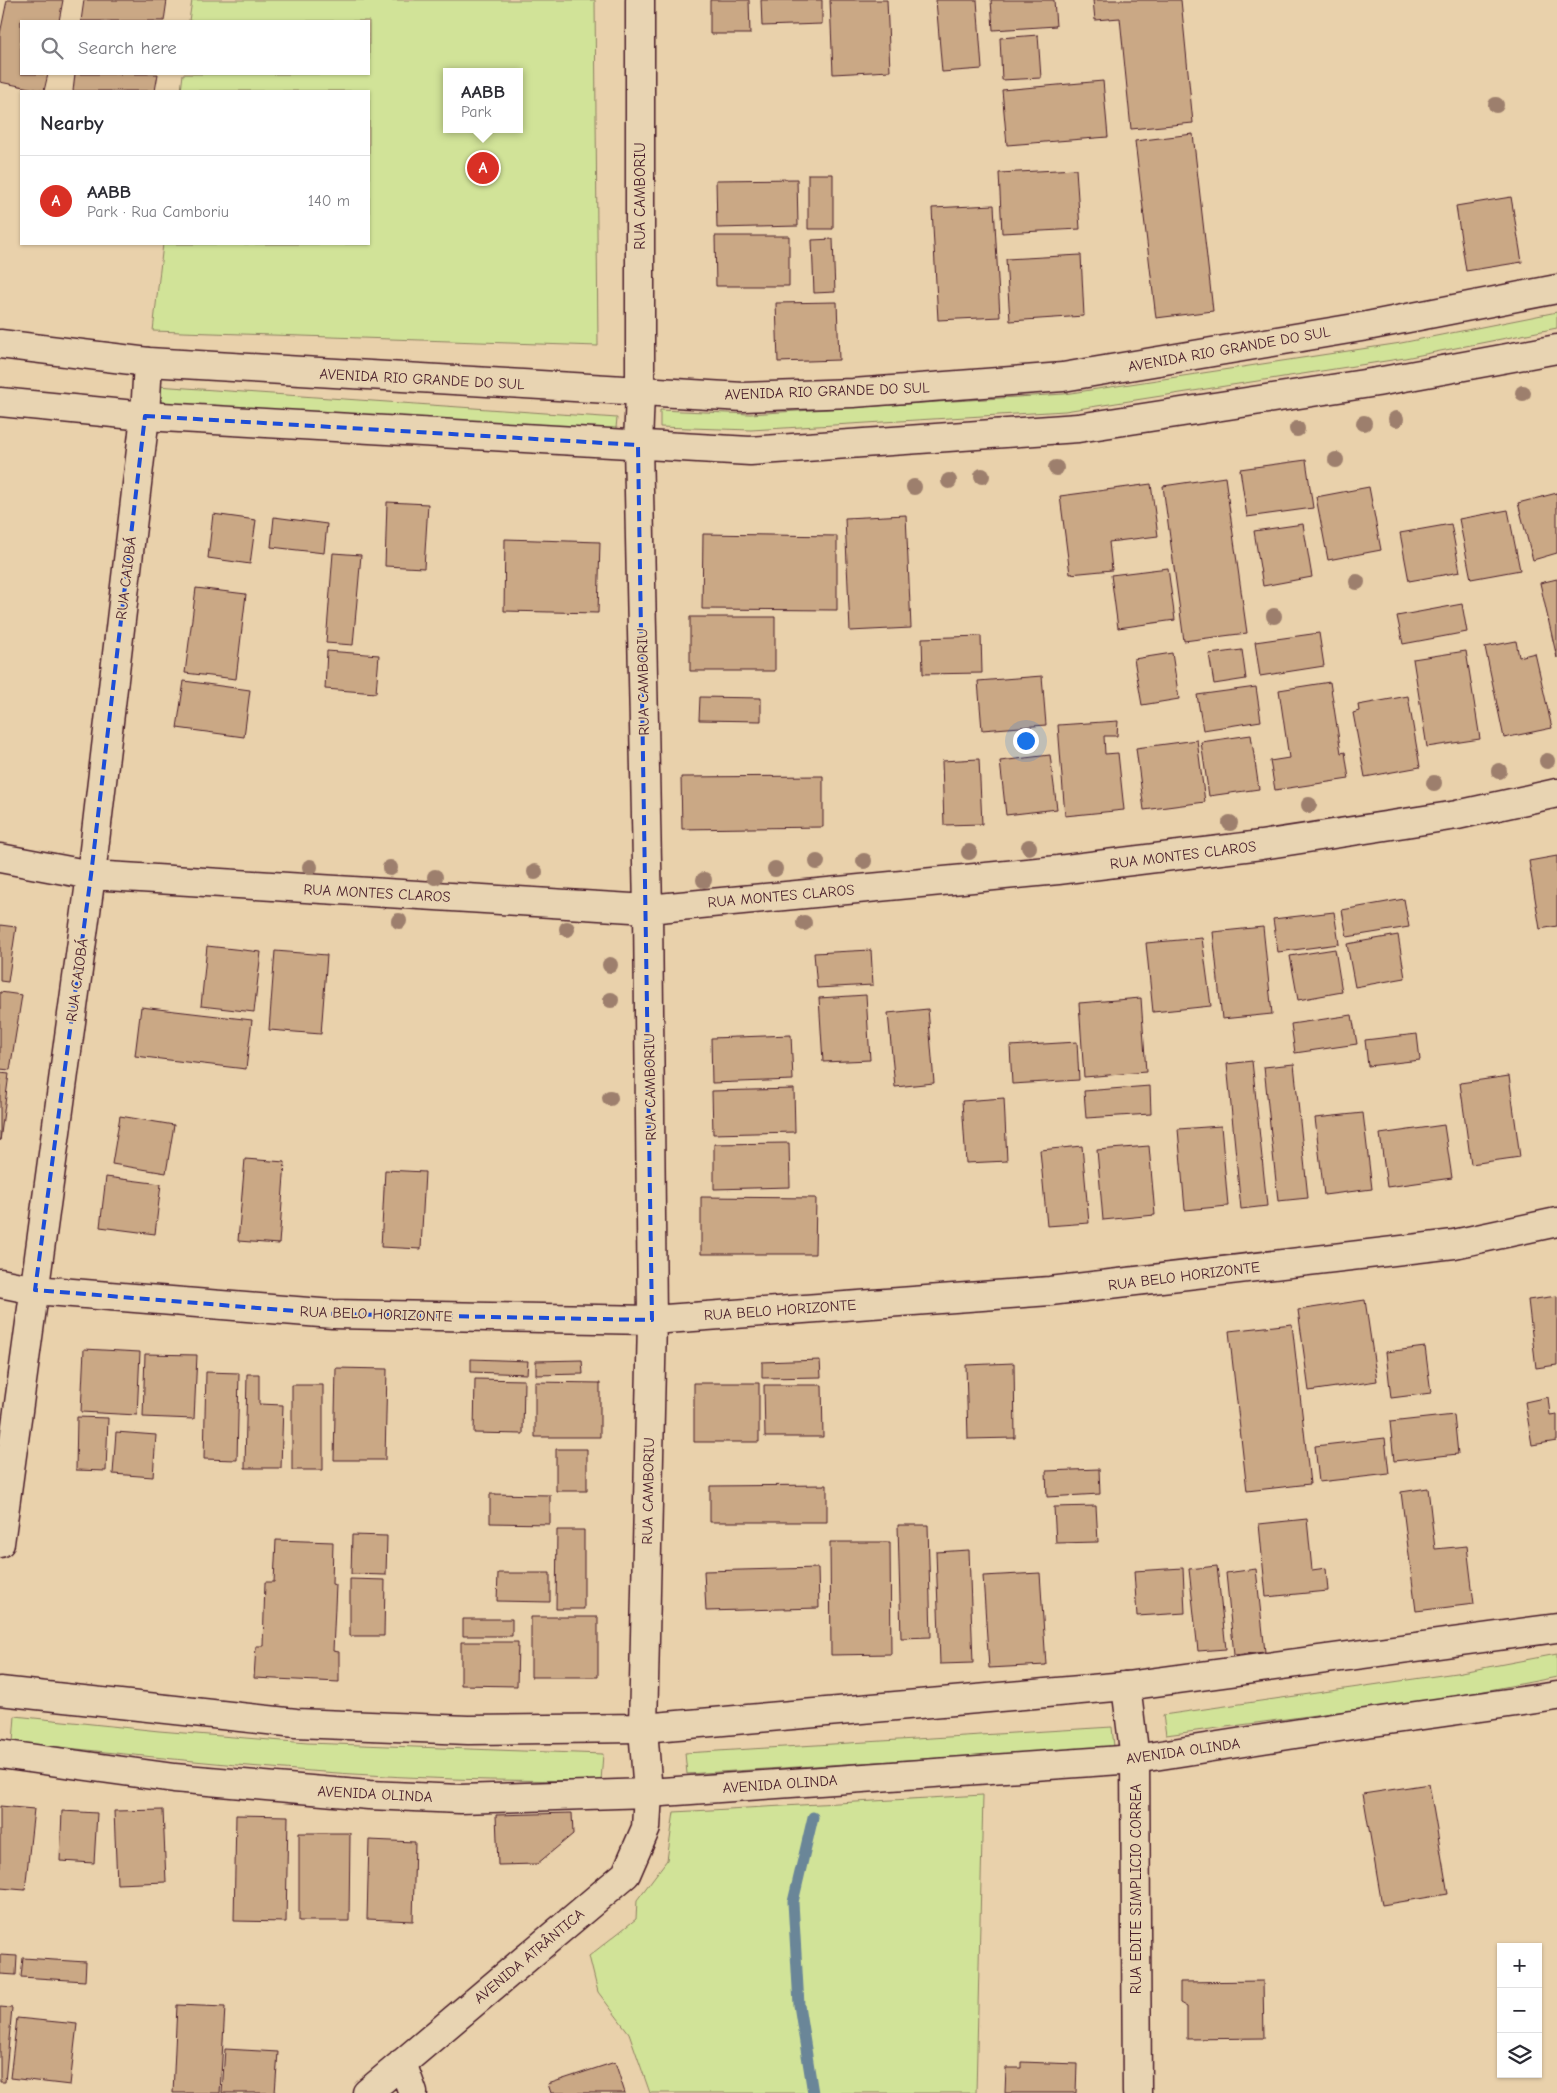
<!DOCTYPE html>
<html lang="en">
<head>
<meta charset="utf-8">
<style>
  body { margin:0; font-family:"Comic Neue",sans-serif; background:#f7f7f7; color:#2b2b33 }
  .controls { position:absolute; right:15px; bottom:15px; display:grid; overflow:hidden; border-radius:0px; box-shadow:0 1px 4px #0004 }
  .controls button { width:45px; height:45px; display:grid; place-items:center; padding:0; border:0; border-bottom:1px solid #e1e1e2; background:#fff; color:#2b2b33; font:25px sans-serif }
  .you { position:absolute; left:1025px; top:740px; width:18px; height:18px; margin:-12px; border:4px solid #fff; border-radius:50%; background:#1a73e8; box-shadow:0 0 0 8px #1a73e833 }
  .badge { display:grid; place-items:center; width:32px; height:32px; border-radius:50%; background:#d93025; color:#fff; font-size:16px; font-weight:700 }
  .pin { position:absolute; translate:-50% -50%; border:2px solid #fff; box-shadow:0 1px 5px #0006 }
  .popup { position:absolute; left:443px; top:68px; width:80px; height:65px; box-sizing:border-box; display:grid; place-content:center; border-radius:0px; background:#fff; filter:drop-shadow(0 1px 4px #0005); font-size:16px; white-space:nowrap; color:#7c7c81 }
  .popup b { font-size:19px; color:#2b2b33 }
  .popup::after { content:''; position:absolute; left:50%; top:100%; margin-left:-10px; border:10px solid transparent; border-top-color:#fff }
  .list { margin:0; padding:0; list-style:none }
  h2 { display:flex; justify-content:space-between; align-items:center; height:65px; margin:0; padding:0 20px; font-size:21px }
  h2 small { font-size:16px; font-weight:400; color:#7c7c81 }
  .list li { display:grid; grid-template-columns:32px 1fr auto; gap:15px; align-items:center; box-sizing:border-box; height:90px; padding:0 20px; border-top:1px solid #e1e1e2 }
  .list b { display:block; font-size:19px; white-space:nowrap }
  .list p { margin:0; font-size:16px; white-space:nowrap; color:#7c7c81 }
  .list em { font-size:16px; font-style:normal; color:#7c7c81 }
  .icon { flex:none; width:28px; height:28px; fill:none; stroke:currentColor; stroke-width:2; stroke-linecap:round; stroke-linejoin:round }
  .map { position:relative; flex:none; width:1557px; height:2093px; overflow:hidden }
  .search { position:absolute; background:#fff; box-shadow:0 1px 4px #0004; left:20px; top:20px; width:350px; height:55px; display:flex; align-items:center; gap:12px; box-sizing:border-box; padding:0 18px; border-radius:0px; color:#7c7c81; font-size:19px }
  .panel { position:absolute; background:#fff; box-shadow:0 1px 4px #0004; left:20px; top:90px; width:350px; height:155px; border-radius:0px }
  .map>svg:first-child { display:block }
</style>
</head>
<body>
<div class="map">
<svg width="1557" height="2093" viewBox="0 0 1557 2093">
  <rect width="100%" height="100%" fill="#e9d1ab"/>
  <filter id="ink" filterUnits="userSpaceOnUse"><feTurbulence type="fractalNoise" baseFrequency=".02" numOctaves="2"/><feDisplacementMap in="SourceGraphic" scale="10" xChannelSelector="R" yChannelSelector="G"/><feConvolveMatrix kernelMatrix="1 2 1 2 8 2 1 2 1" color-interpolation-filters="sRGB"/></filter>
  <g filter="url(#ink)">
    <path fill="#d1e398" stroke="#8e8162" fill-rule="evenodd" d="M192 0H595L598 346 153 331 163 244H369V91H181L183 74H369V21H189ZM447 72H519V129H447Z
      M1557 312V328L1405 358 1065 411 751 430 660 427V410L750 414 1064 394 1401 343Z
      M157 386 617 418 615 438 156 406Z
      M1557 1654V1677L1458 1696 1166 1735 1163 1715 1456 1673Z
      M15 1716 159 1731 307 1743 603 1754 601 1781C552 1780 502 1781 453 1779 306 1774 159 1758 13 1742Z
      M1112 1727 1114 1747 687 1774 685 1753Z
      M983 1795 976 2093H650L629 2033 598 1992 589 1956 636 1919 637 1900 667 1860 674 1812Z"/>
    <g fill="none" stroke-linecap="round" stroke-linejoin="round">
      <path stroke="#6b8698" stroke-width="11" d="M813 1817 793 1902 799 2005 813 2093"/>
    </g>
    <path fill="#caa885" stroke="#4a1f2b" d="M7 0H63L59 21H21V74H48L44 91 0 82V34Z
      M84 0H167L164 21H81Z
      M710 0H749L750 34H710Z
      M761 0H822V24L762 26Z
      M830 0H887L890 71 833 74Z
      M936 0H977L982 69 942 72Z
      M991 0H1054L1056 26 993 30Z
      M1093 0H1181L1193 123 1131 129 1120 18 1095 20Z
      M1038 35 1041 78 1002 80 1000 38Z
      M75 74H158L155 91H73Z
      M1103 81 1108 137 1007 145 1002 90Z
      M1193 134 1213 311 1156 318 1135 141Z
      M1076 169 1080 229 1002 233 999 173Z
      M808 174H833V229H808Z
      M797 179 798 226 717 228 716 180Z
      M1511 197 1522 262 1466 271 1456 206Z
      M994 205 1000 317 938 320 932 208Z
      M715 236H789V286H716Z
      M833 239 835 292 814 293 812 240Z
      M1081 255 1084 316 1010 321 1006 259Z
      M837 302 839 360 778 362 776 303Z
      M1306 460 1313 508 1247 517 1240 469Z
      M1225 477 1247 633 1184 641 1163 486Z
      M1151 484 1158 536 1109 542 1112 570 1070 574 1060 496Z
      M1369 487 1381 550 1328 560 1316 497Z
      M1557 493V553L1533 560 1518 503Z
      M387 502 428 504 424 568 385 566Z
      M1508 510 1520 570 1471 579 1459 519Z
      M213 514 256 520 250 564 208 558Z
      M906 515 911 628 850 631 845 518Z
      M274 517 327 524 324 553 271 547Z
      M1303 524 1312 577 1263 586 1254 531Z
      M1451 524 1460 572 1409 581 1400 533Z
      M703 534 837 536V610L702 609Z
      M505 539 600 542 598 613 504 611Z
      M333 553 361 555 353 645 326 643Z
      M1168 568 1175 620 1118 628 1111 575Z
      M1557 579V658L1540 583Z
      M196 588 246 594 236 679 185 673Z
      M1462 604 1467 632 1403 644 1397 616Z
      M690 617H775V671H690Z
      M1319 633 1324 666 1260 676 1255 642Z
      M981 636 982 673 923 674 922 638Z
      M1516 641 1519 657 1535 653 1552 728 1504 738 1485 647Z
      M1242 650 1246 679 1214 684 1209 654Z
      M327 651 379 655 376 693 325 689Z
      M1466 651 1480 739 1427 747 1413 659Z
      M1172 653 1179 699 1142 705 1134 659Z
      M1042 676 1046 725 982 730 978 681Z
      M184 681 250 690 244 737 177 728Z
      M1330 682 1341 753 1345 752 1349 779 1275 790 1270 761 1289 758 1279 690Z
      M1256 687 1261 721 1203 730 1197 695Z
      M1408 696 1420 767 1365 777 1353 713 1359 711 1358 705Z
      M700 697 761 698V721L699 720Z
      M1118 721 1117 736H1104L1105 754 1118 753 1124 810 1065 816 1058 725Z
      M1251 735 1259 789 1209 796 1201 742Z
      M1197 740 1205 802 1144 810 1136 748Z
      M1050 755 1057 809 1006 815 1000 761Z
      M979 759 982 824 944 825 942 761Z
      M823 776V827L682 829 681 777Z
      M1557 856V926L1540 929 1529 861Z
      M1404 899 1409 927 1347 937 1342 910Z
      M1334 912 1339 944 1278 952 1273 919Z
      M0 925 16 927 8 982 0 981Z
      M1263 927 1272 1014 1222 1019 1213 932Z
      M1398 935 1405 978 1355 987 1347 944Z
      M1202 938 1211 1006 1153 1012 1146 943Z
      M207 946 261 952 254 1012 201 1006Z
      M1335 949 1342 992 1298 1000 1290 956Z
      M871 950 873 985 817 988 814 953Z
      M275 951 327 955 321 1034 269 1030Z
      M0 992 22 995 10 1070 0 1069Z
      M866 995 870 1060 823 1062 819 998Z
      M1141 998 1146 1072 1084 1077 1079 1003Z
      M141 1007 252 1020 246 1069 135 1056Z
      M928 1009 934 1083 895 1087 888 1013Z
      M1352 1015 1357 1044 1295 1053 1291 1024Z
      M1417 1034 1420 1060 1368 1066 1365 1040Z
      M791 1035 793 1080 712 1083 711 1038Z
      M1077 1042 1079 1080 1012 1084 1010 1046Z
      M1252 1061 1267 1206 1241 1209 1227 1064Z
      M1294 1064 1308 1198 1278 1201 1264 1067Z
      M0 1073 9 1074 0 1141Z
      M1509 1076 1520 1157 1471 1164 1460 1083Z
      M1150 1086 1151 1114 1086 1118 1084 1091Z
      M794 1089 795 1132 713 1134 712 1091Z
      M1004 1098 1007 1161 966 1163 962 1101Z
      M1363 1113 1372 1189 1324 1195 1315 1118Z
      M120 1116 174 1125 166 1173 112 1164Z
      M1444 1125 1452 1178 1387 1187 1380 1134Z
      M1221 1126 1228 1206 1185 1210 1178 1129Z
      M789 1143 790 1187 714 1189V1144Z
      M1082 1146 1089 1223 1047 1226 1040 1150Z
      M1149 1146 1155 1215 1103 1220 1097 1150Z
      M245 1159 285 1162 279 1244 238 1241Z
      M385 1170 425 1172 421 1249 381 1247Z
      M106 1177 161 1184 155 1234 100 1227Z
      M701 1197 816 1198 815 1254H701Z
      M1557 1296V1365L1536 1368 1528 1300Z
      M1365 1300 1377 1381 1309 1391 1298 1310Z
      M1292 1324 1310 1484 1247 1491 1229 1331Z
      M1425 1347 1431 1393 1391 1398 1386 1352Z
      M84 1349 140 1352 137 1415 81 1412Z
      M145 1354 197 1355 194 1419 143 1417Z
      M471 1359 528 1361 527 1374 471 1372Z
      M582 1360 583 1374 536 1375V1361Z
      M820 1360 821 1377 762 1378V1362Z
      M1014 1363 1015 1438 968 1439 966 1365Z
      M336 1368 387 1369 385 1460H334Z
      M206 1372 239 1373 237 1460 204 1459Z
      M247 1374H259V1404L283 1405 281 1468H245Z
      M475 1379 524 1380 523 1434 474 1433Z
      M535 1382 600 1383V1437H535Z
      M694 1383H759V1442H694Z
      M292 1385H323V1470H292Z
      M764 1385H822L823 1437H765Z
      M1548 1397 1550 1415 1557 1414V1441L1532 1445 1525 1402Z
      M1454 1415 1458 1454 1394 1461 1390 1422Z
      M77 1417 108 1418 106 1471 76 1470Z
      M116 1432 156 1435 153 1477 113 1474Z
      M1385 1438 1389 1474 1319 1482 1315 1446Z
      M556 1449H587V1491H556Z
      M1099 1469 1100 1494 1047 1497 1046 1471Z
      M827 1485V1522H710V1486Z
      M1428 1488 1435 1549 1467 1546 1474 1604 1416 1611 1401 1492Z
      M490 1494 550 1495V1524L490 1523Z
      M1096 1506 1098 1542 1056 1543 1054 1507Z
      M1307 1519 1312 1570 1326 1568 1328 1591 1266 1597 1259 1524Z
      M898 1525H928L931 1637 901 1638Z
      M557 1530H584V1609H556Z
      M352 1535 387 1536 386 1575 351 1574Z
      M276 1540 333 1542 332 1584 336 1585 333 1651 339 1652V1682L254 1678 256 1646H263L265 1582H274Z
      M830 1542H890L891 1654 831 1655Z
      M969 1550 973 1663 940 1664 936 1552Z
      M1217 1566 1226 1649 1198 1651 1189 1569Z
      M818 1568 819 1608 706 1611 704 1571Z
      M1183 1568 1185 1613 1137 1616 1134 1571Z
      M1256 1569 1265 1652 1234 1655 1226 1573Z
      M498 1573H550V1602L497 1601Z
      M1040 1573 1046 1665 989 1668 983 1576Z
      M350 1579 385 1580 384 1636H350Z
      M531 1617H598V1677H531Z
      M463 1619H512V1636H463Z
      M461 1642H518L517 1686 461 1685Z
      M1429 1784 1448 1894 1382 1905 1363 1794Z
      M0 1806 34 1809 25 1890 0 1888Z
      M163 1810 166 1882 117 1884 114 1811Z
      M62 1811 97 1813 94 1863 60 1861Z
      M572 1813 573 1834 537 1864 498 1865 496 1815Z
      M236 1815 288 1816 286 1922 234 1921Z
      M299 1833H350L349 1921H299Z
      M369 1840 415 1842 413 1921 367 1919Z
      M0 1955 17 1956 16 1975 0 1974Z
      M23 1958 86 1962 85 1981 21 1977Z
      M1263 1981 1264 2038 1187 2039V2007L1180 2003V1982Z
      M177 2005 225 2007 220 2093H173Z
      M0 2007 12 2008 5 2082H0Z
      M17 2018 77 2024 70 2085 10 2078Z
      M225 2049 278 2052 275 2093H222Z
      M615 2062 625 2093H551L548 2084Z
      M1021 2062 1077 2064 1076 2093H1005L1006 2068H1021Z"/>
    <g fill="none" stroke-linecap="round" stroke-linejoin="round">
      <defs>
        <path id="minor" d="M0 858 91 875 648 909 1058 870 1261 845 1457 815 1557 793
          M0 1283 35 1290 333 1314 652 1320 1050 1291 1454 1244 1557 1222
          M0 1543 91 875 145 416 148 362
          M1126 1686 1135 1759 1137 2093
          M402 2063 413 2093
          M367 2093 626 1874 646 1828 648 1793 643 1728 652 1320 648 909 638 445 640 392V0"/>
        <path id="tertiary" d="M0 344 148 362 743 397 853 393 1063 377 1367 326 1557 289
          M0 402 145 416 750 451 1078 428 1377 382 1557 349
          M0 1691 296 1723 468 1730 643 1728 1126 1686 1557 1628
          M0 1754 174 1778 369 1795 460 1799 648 1793 1135 1759 1352 1725 1557 1696"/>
      </defs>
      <use href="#minor" stroke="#4a1f2b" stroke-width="31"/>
      <use href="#tertiary" stroke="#4a1f2b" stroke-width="31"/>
      <use href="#minor" stroke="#e8d4b2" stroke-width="28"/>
      <use href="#tertiary" stroke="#e8d4b2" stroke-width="28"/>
    </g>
    <g fill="#9d7f6d">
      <circle cx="1496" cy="105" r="8"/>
      <circle cx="1523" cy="393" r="8"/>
      <circle cx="1396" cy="419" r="8"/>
      <circle cx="1364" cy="423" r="8"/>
      <circle cx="1297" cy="429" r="8"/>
      <circle cx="1336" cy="460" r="8"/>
      <circle cx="1056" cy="468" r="8"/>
      <circle cx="982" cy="476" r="8"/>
      <circle cx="949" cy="481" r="8"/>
      <circle cx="914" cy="487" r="8"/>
      <circle cx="1357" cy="582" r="8"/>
      <circle cx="1274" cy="616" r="8"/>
      <circle cx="1547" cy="761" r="8"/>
      <circle cx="1499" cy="771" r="8"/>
      <circle cx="1434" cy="783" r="8"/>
      <circle cx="1309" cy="805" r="8"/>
      <circle cx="1230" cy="823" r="8"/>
      <circle cx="1029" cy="847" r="8"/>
      <circle cx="969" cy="852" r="8"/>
      <circle cx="864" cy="861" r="8"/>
      <circle cx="817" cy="862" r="8"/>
      <circle cx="310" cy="867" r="8"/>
      <circle cx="390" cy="868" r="8"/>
      <circle cx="775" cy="869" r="8"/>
      <circle cx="535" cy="872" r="8"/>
      <circle cx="435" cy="877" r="8"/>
      <circle cx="704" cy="880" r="8"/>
      <circle cx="399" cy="921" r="8"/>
      <circle cx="804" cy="923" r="8"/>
      <circle cx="567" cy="929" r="8"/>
      <circle cx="610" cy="965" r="8"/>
      <circle cx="611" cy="1000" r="8"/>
      <circle cx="610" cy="1098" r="8"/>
    </g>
  </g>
  <path fill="none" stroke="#1d4ed8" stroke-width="4" stroke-dasharray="10 6" stroke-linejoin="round" d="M145 416 638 445 652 1320 333 1314 35 1290 91 875Z"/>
  <g text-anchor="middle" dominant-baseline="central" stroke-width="4" stroke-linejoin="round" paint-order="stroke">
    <g font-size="15" fill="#4a1f2b" stroke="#e8d4b2">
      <text transform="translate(640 196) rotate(-90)">RUA CAMBORIU</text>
      <text transform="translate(1229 349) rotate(-10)">AVENIDA RIO GRANDE DO SUL</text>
      <text transform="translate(422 379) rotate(3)">AVENIDA RIO GRANDE DO SUL</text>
      <text transform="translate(827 391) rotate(-2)">AVENIDA RIO GRANDE DO SUL</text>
      <text transform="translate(126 578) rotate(-83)">RUA CAIOBÁ</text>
      <text transform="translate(643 682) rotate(-91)">RUA CAMBORIU</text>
      <text transform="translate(1183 855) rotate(-7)">RUA MONTES CLAROS</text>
      <text transform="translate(377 893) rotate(3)">RUA MONTES CLAROS</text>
      <text transform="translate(781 896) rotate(-5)">RUA MONTES CLAROS</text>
      <text transform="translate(77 980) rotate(-82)">RUA CAIOBÁ</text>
      <text transform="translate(650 1087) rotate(-91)">RUA CAMBORIU</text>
      <text transform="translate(1184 1276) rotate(-7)">RUA BELO HORIZONTE</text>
      <text transform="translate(780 1310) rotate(-4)">RUA BELO HORIZONTE</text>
      <text transform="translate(376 1314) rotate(2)">RUA BELO HORIZONTE</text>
      <text transform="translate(648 1491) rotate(-89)">RUA CAMBORIU</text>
      <text transform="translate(1183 1751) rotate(-8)">AVENIDA OLINDA</text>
      <text transform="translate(780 1784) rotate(-4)">AVENIDA OLINDA</text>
      <text transform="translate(375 1794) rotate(3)">AVENIDA OLINDA</text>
      <text transform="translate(1136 1889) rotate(-90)">RUA EDITE SIMPLICIO CORREA</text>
      <text transform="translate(529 1956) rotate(-40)">AVENIDA ATRÂNTICA</text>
    </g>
  </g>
</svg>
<div class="controls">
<button>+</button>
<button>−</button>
<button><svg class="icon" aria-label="layers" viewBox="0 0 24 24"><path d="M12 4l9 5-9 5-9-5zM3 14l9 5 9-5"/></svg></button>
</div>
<div class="you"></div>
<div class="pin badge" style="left:483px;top:168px">A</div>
<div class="popup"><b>AABB</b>Park</div>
<div class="search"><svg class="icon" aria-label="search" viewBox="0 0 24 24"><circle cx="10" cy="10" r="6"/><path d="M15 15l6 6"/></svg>Search here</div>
<section class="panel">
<h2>Nearby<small></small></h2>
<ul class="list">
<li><span class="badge">A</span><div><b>AABB</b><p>Park · Rua Camboriu</p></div><em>140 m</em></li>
</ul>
</section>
</div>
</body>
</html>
